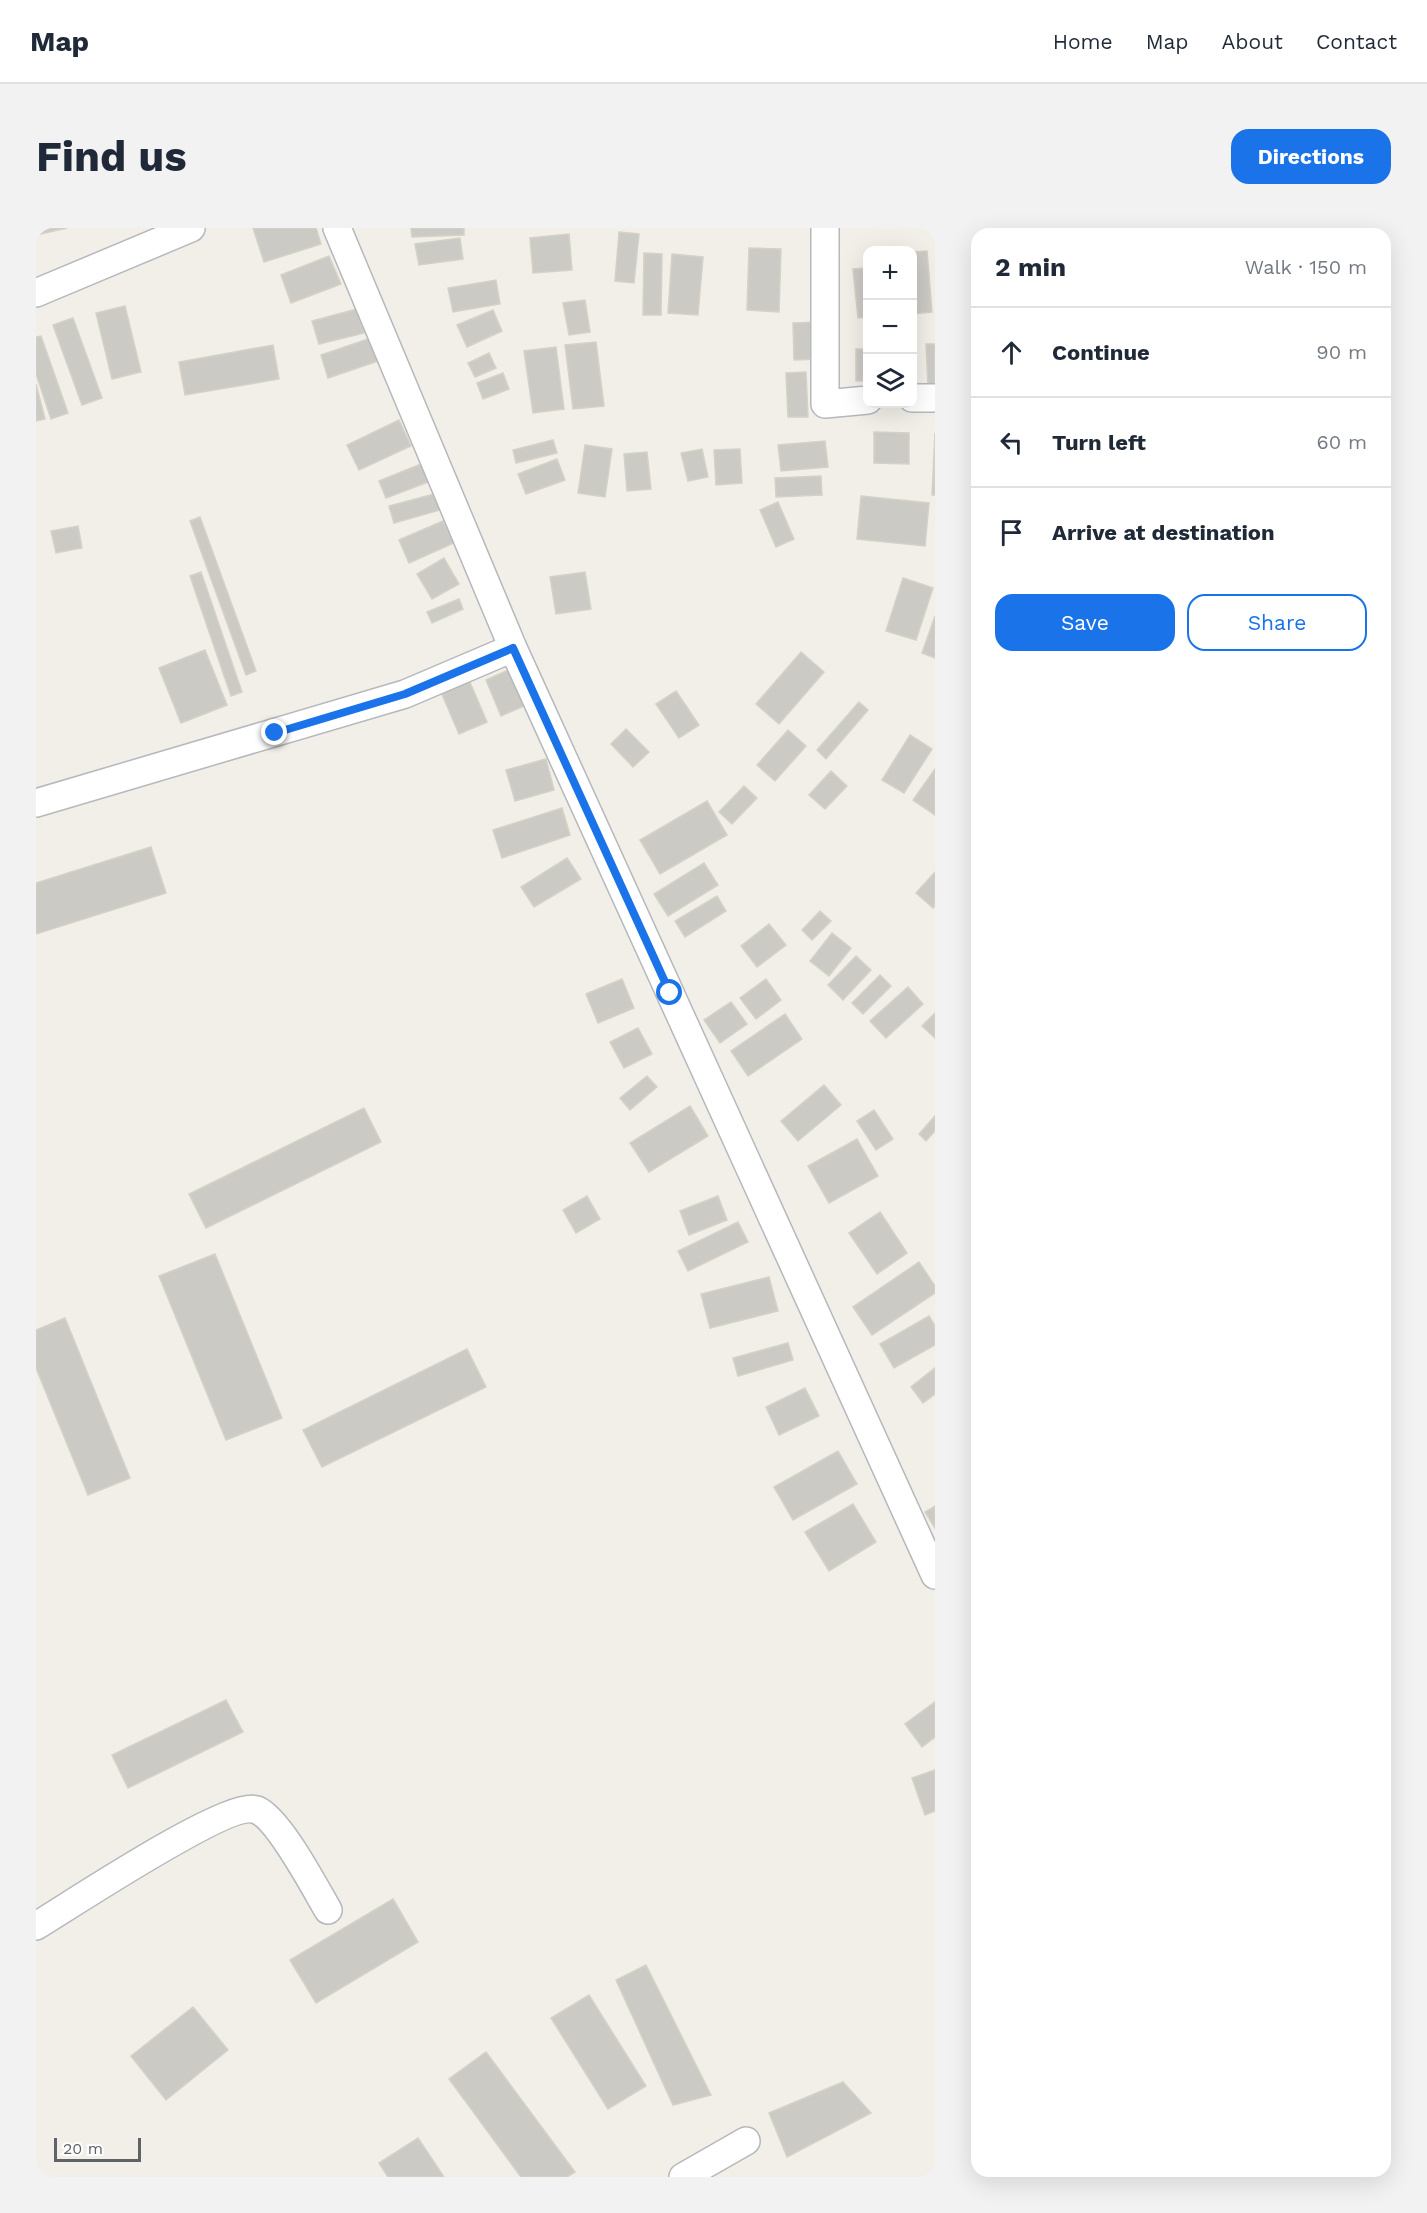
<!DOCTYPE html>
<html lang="en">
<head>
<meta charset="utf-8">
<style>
  body { margin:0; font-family:"Work Sans",sans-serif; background:#f2f2f3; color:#1f2937 }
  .controls { position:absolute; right:18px; top:18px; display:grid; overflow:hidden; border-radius:12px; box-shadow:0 6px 24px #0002 }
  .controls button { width:54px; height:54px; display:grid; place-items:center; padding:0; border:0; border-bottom:2px solid #e0e1e3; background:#fff; color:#1f2937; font:30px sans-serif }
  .scale { position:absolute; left:18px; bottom:15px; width:87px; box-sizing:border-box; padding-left:6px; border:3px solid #5f6368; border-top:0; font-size:16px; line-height:21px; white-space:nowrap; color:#5f6368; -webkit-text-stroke:4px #fff; paint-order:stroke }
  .stop { position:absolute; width:18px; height:18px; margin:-14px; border:4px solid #1a73e8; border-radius:50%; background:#fff }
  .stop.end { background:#1a73e8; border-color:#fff; box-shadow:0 2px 6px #0008 }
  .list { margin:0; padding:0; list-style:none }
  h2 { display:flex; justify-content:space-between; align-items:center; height:78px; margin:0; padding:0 24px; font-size:26px }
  h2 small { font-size:20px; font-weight:400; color:#747a83 }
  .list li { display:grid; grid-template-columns:39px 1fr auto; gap:18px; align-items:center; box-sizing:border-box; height:90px; padding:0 24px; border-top:2px solid #e0e1e3 }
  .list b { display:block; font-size:22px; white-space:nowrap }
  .list em { font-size:20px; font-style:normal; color:#747a83 }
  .actions { display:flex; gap:12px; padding:18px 24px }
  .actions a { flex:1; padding:14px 0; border:2px solid #1a73e8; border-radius:18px; text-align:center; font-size:21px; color:#1a73e8 }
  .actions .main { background:#1a73e8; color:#fff }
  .icon { flex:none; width:33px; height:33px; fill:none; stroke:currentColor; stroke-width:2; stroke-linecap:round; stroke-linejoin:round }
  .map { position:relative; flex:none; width:899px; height:1949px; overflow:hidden; border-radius:18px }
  header { display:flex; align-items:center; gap:36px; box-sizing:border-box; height:84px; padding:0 30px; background:#fff; border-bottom:2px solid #e0e1e3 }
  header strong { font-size:28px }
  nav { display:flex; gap:33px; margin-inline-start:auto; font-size:21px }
  .intro { display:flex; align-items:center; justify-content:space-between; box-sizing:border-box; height:144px; padding:0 36px }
  h1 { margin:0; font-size:42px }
  .button { padding:15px 27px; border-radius:18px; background:#1a73e8; color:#fff; font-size:21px; font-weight:700 }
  main { display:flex; gap:36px; padding:0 36px }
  aside { flex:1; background:#fff; border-radius:18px; box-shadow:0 6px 24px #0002 }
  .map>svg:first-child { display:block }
</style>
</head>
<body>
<header>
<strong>Map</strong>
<nav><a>Home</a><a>Map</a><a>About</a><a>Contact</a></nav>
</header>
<div class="intro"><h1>Find us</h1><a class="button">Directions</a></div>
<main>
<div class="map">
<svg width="899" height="1949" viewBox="0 0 899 1949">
  <rect width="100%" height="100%" fill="#f1efe8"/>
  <path fill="#cccac5" stroke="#d6d1c6" stroke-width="1.5" d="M0 0H31L0 7Z
    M217 0H280L285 16 228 34Z
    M375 0H428V7L376 9Z
    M583 4 603 6 598 55 579 53Z
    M533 6 536 42 497 45 494 10Z
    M424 10 427 31 383 37 379 16Z
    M713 20 745 21 743 84 711 82Z
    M891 23 896 84 876 86V24Z
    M608 25 626 26 625 87H607Z
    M636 26 667 29 662 87 632 85Z
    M293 28 305 56 255 75 245 47Z
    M832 40V89L822 90 817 41Z
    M460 52 464 76 417 84 412 60Z
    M549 72 554 104 533 107 527 75Z
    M89 78 105 144 76 151 60 85Z
    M321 81 328 105 283 116 276 93Z
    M457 82 466 103 431 119 421 97Z
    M37 90 66 170 46 177 17 97Z
    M782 94 784 131 758 132 757 95Z
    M5 108 32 185 15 191 0 146V109Z
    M335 110 342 133 292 150 285 127Z
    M560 114 568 178 537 181 529 117Z
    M890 116H899V157H892Z
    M237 117 243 151 149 167 143 134Z
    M520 119 528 181 497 185 488 123Z
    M820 121H832V153H820Z
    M453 125 460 140 439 149 432 135Z
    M770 144 772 189H752L750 145Z
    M467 145 473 161 447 171 441 155Z
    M0 156 9 191 0 193Z
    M363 192 375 218 323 242 311 217Z
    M838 204 873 205V236L838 235Z
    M899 205V267H896Z
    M517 212 521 225 480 235 477 222Z
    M789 213 792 239 745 243 742 217Z
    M549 217 576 221 569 269 542 265Z
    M666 221 672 249 652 253 645 225Z
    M704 221 706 255 680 257 678 222Z
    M611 224 615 261 591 263 588 226Z
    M521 231 529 252 490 266 482 246Z
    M385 236 392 254 350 270 343 253Z
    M785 248 786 267 740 269 739 250Z
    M402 265 407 281 358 295 353 278Z
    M825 268 893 275 889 318 821 311Z
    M742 274 758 311 740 319 724 282Z
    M164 289 220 443 210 447 154 293Z
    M407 293 418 315 373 335 363 312Z
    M42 298 46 320 20 325 15 303Z
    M408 330 423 356 396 371 381 346Z
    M165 344 206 464 195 468 154 348Z
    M549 344 555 381 520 386 514 349Z
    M867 350 897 360 880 412 850 403Z
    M423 371 427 381 396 395 391 384Z
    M899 388V430L886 425Z
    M169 422 191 477 145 495 123 440Z
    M765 424 788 444 743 496 720 476Z
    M479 439 495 475 465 488 450 452Z
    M433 452 451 494 423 506 405 464Z
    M640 463 663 497 643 510 620 476Z
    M823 474 832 482 790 531 781 522Z
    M590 501 613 524 597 539 575 516Z
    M752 502 770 518 739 553 721 537Z
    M874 507 896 521 868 565 846 552Z
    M510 531 518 562 479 573 470 542Z
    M899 541V587L877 572Z
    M795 543 811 558 789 581 773 567Z
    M708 558 721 570 696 596 683 584Z
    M671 573 691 607 624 646 604 612Z
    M526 580 534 607 466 630 457 602Z
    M115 619 130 665 0 706V655Z
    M531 630 545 651 498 679 485 659Z
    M668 635 682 657 632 688 618 666Z
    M899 644V678L897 680 880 665Z
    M681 668 690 683 649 709 639 693Z
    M784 683 795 693 776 712 766 702Z
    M733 696 750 717 721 739 705 718Z
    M796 705 815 720 793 748 774 733Z
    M820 728 835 742 807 772 792 757Z
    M844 747 855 758 827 786 816 775Z
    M586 751 598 780 562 795 550 766Z
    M730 751 745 772 720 791 704 770Z
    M872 759 887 776 850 810 834 793Z
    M695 774 711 796 684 815 668 792Z
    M899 785V810L886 798Z
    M749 786 766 811 712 848 695 823Z
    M602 800 616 826 588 840 574 814Z
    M611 848 621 859 594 882 584 870Z
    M788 857 805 877 762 913 745 893Z
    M654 878 672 908 613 944 594 915Z
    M328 880 345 914 170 1000 153 966Z
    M838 882 857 911 840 922 821 893Z
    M899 888V903L890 913 883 906Z
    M821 911 842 948 793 975 772 938Z
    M551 968 564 991 540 1005 527 982Z
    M682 968 691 992 653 1007 644 983Z
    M844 984 871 1025 841 1046 813 1005Z
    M702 994 712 1014 652 1043 642 1023Z
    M179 1026 246 1190 190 1212 123 1048Z
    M883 1034 899 1058V1065L836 1107 817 1079Z
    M733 1049 742 1083 674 1100 665 1066Z
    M893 1088 899 1098V1117L858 1140 844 1116Z
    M29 1090 94 1250 52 1267 0 1140V1102Z
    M752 1115 757 1132 702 1148 697 1130Z
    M431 1121 450 1159 286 1239 267 1202Z
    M899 1140V1166L887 1175 875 1159Z
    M769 1160 783 1188 743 1207 730 1179Z
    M802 1223 821 1256 757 1292 738 1259Z
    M817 1276 840 1314 793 1343 769 1304Z
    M899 1278V1300L889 1284Z
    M190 1472 207 1504 92 1560 76 1527Z
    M899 1474V1509L886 1519 869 1496Z
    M899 1542V1583L889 1587 876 1550Z
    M357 1671 382 1714 280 1775 254 1732Z
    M610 1737 675 1867 637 1877 580 1752Z
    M553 1767 610 1858 572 1881 515 1790Z
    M157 1779 192 1822 130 1872 95 1828Z
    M450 1824 539 1944 531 1949H485L413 1851Z
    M807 1854 835 1885 751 1929 733 1885Z
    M382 1910 408 1949H352L343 1935Z"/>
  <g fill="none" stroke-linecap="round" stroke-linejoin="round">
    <defs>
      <path id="street" d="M301 0 477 420 899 1347
        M789 0V176L832 172
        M0 65 155 0
        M876 170H899
        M0 575 369 466 477 420
        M0 1698C32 1679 193 1571 221 1582 243 1591 279 1660 292 1682
        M647 1949 710 1913"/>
    </defs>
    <use href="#street" stroke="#b5b8bc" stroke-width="30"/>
    <use href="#street" stroke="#fff" stroke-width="27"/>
  </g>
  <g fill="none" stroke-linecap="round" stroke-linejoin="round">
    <path stroke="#1a73e8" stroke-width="8" d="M239 505 369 466 477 420 634 765"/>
  </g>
</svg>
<div class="controls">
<button>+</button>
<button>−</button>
<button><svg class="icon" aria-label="layers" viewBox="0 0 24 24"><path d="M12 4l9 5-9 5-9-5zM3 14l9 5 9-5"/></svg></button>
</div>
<div class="scale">20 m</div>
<div class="stop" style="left:634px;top:765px"></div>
<div class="stop end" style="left:239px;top:505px"></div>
</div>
<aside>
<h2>2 min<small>Walk · 150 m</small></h2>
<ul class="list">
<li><svg class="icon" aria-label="ahead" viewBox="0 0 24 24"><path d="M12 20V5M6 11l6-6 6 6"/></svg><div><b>Continue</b></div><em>90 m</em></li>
<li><svg class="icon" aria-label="left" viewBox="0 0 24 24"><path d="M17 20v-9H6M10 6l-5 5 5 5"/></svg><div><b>Turn left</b></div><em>60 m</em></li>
<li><svg class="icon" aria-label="arrive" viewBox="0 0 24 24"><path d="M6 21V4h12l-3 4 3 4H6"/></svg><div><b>Arrive at destination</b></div></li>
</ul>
<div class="actions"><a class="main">Save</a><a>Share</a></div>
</aside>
</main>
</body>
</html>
